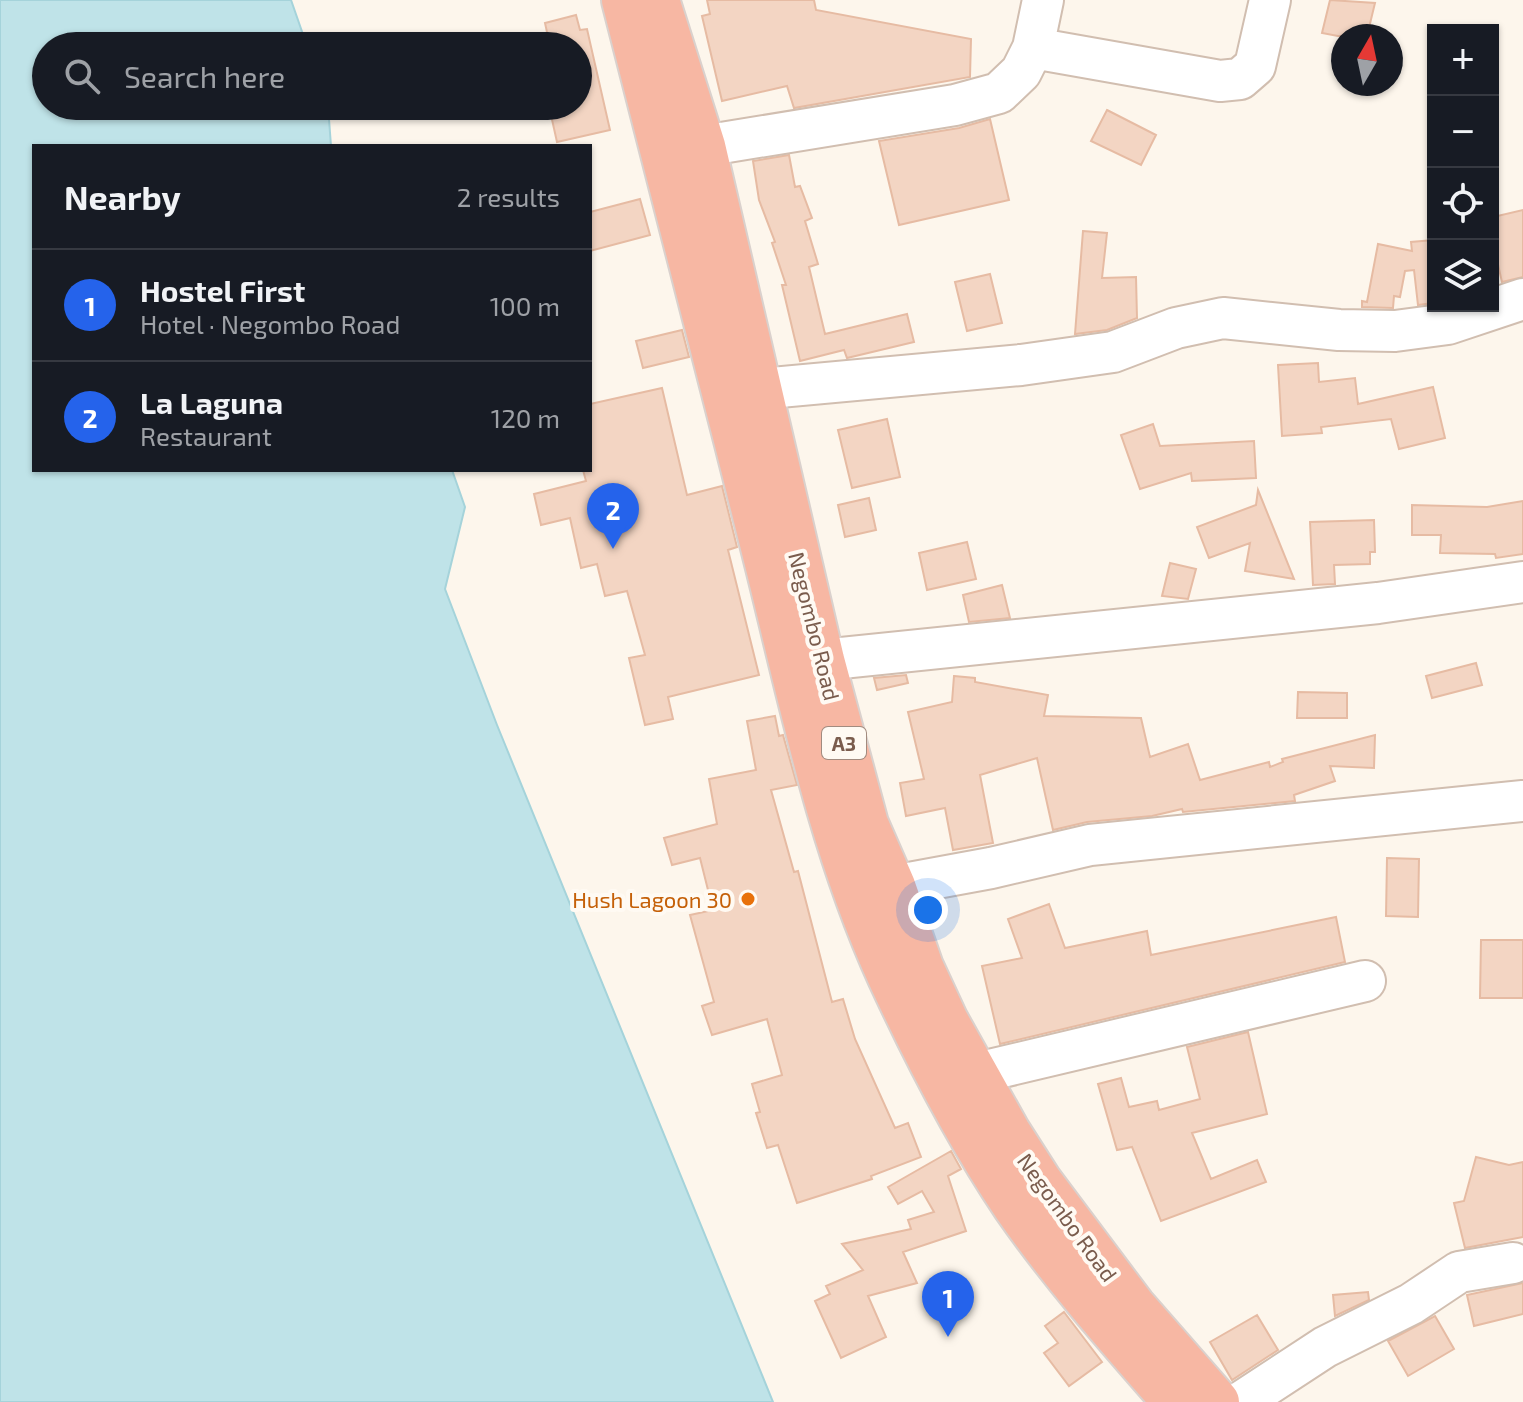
<!DOCTYPE html>
<html lang="en">
<head>
<meta charset="utf-8">
<style>
  body { margin:0; font-family:"Exo 2",sans-serif; background:#20242c; color:#f1f3f6 }
  .controls { position:absolute; right:24px; top:24px; display:grid; overflow:hidden; border-radius:0px; box-shadow:0 2px 6px #0004 }
  .controls button { width:72px; height:72px; display:grid; place-items:center; padding:0; border:0; border-bottom:2px solid #363941; background:#171b24; color:#f1f3f6; font:40px sans-serif }
  .compass { position:absolute; left:1331px; top:24px; width:72px; height:72px; border-radius:50%; background:#171b24; box-shadow:0 2px 6px #0004; rotate:9deg }
  .you { position:absolute; left:928px; top:910px; width:28px; height:28px; margin:-20px; border:6px solid #fff; border-radius:50%; background:#1a73e8; box-shadow:0 0 0 12px #1a73e833 }
  .badge { display:grid; place-items:center; width:52px; height:52px; border-radius:50%; background:#2563eb; color:#fff; font-size:26px; font-weight:700 }
  .pin { position:absolute; translate:-50% -66px; filter:drop-shadow(0 2px 4px #0008) }
  .pin::after { content:''; position:absolute; top:42px; width:28px; height:24px; background:inherit; clip-path:polygon(0 0,100% 0,50% 100%) }
  .list { margin:0; padding:0; list-style:none }
  h2 { display:flex; justify-content:space-between; align-items:center; height:104px; margin:0; padding:0 32px; font-size:34px }
  h2 small { font-size:26px; font-weight:400; color:#9ea1a6 }
  .list li { display:grid; grid-template-columns:52px 1fr auto; gap:24px; align-items:center; box-sizing:border-box; height:112px; padding:0 32px; border-top:2px solid #363941 }
  .list b { display:block; font-size:30px; white-space:nowrap }
  .list p { margin:0; font-size:26px; white-space:nowrap; color:#9ea1a6 }
  .list em { font-size:26px; font-style:normal; color:#9ea1a6 }
  .icon { flex:none; width:44px; height:44px; fill:none; stroke:currentColor; stroke-width:2; stroke-linecap:round; stroke-linejoin:round }
  .map { position:relative; flex:none; width:1523px; height:1402px; overflow:hidden }
  .search { position:absolute; background:#171b24; box-shadow:0 2px 6px #0004; left:32px; top:32px; width:560px; height:88px; display:flex; align-items:center; gap:20px; box-sizing:border-box; padding:0 28px; border-radius:44px; color:#9ea1a6; font-size:30px }
  .panel { position:absolute; background:#171b24; box-shadow:0 2px 6px #0004; left:32px; top:144px; width:560px; height:328px; border-radius:0px }
  .map>svg:first-child { display:block }
</style>
</head>
<body>
<div class="map">
<svg width="1523" height="1402" viewBox="0 0 1523 1402">
  <rect width="100%" height="100%" fill="#fdf6ec"/>
  <path fill="#bfe3e8" stroke="#a5d3da" stroke-width="2" d="M0 0H291L307 46H46V106H328L331 146H34V470H452L465 507 445 589 497 725 773 1402H0Z"/>
  <path fill="#f3d5c3" stroke="#e6bba3" stroke-width="2" d="M707 0H814L816 10 971 39 970 77 794 108 787 86 722 101 702 16 710 14Z
    M1330 0 1375 3 1367 36H1338L1322 33Z
    M576 15 580 30 587 29 610 130 557 142 549 106H578V46H550L545 23Z
    M1107 110 1156 135 1141 165 1091 141Z
    M990 119 1009 200 899 225 879 141 959 128Z
    M789 155 795 187 800 186 812 218 805 221 818 264 809 267 825 334 907 314 914 342 847 358 844 350 800 361 782 285H786L772 243 775 242 759 200 753 161Z
    M640 199 650 235 590 251V212Z
    M1523 210V277L1502 282 1493 243V217Z
    M1083 231 1107 233 1102 278 1136 277 1137 318 1107 330 1075 334Z
    M1433 240V303L1418 305 1414 270 1405 271 1400 297 1394 296 1393 308 1362 307V301L1367 302 1378 244 1412 251 1411 242Z
    M990 274 1002 323 967 331 955 282Z
    M682 330 689 357 643 368 636 341Z
    M1318 363 1319 382 1355 378 1358 404 1433 387 1445 438 1399 449 1391 419 1321 427 1322 433 1282 436 1278 365Z
    M662 388 687 495 722 486 737 547 728 550 759 675 668 697 673 719 645 725 629 658 645 655 627 591 605 596 597 564 581 568 570 518 541 525 534 494 586 481 583 470H590V404Z
    M887 419 900 477 852 488 838 430Z
    M1153 424 1160 446 1254 441 1256 478 1192 481 1191 473 1140 489 1121 435Z
    M1258 490 1275 532 1294 579 1245 571 1250 543 1209 558 1197 527 1256 505Z
    M869 498 876 530 845 537 838 505Z
    M1523 501V554L1496 558 1495 554 1440 553 1441 535H1412V505L1487 507Z
    M1374 520 1375 552H1370V564L1334 565 1335 584 1313 585 1310 522Z
    M967 542 976 579 927 590 919 553Z
    M1170 563 1196 569 1188 599 1162 596Z
    M1002 585 1010 618 969 622 963 595Z
    M1476 663 1482 685 1432 698 1426 676Z
    M906 675 908 683 877 690 874 678Z
    M954 676 975 678V682L1048 695 1044 716 1141 718 1150 757 1188 744 1200 780 1269 762 1270 767 1283 762 1282 759 1375 735 1374 768 1330 766 1335 781 1294 795 1295 801 1183 812 1182 809 1152 816 1087 822 1053 830 1037 758 980 775 993 843 953 850 945 808 906 816 900 783 924 779 908 712 952 702Z
    M1298 692 1347 693V718H1297Z
    M775 716 779 736 783 735 797 785 771 790 794 872 798 871 832 1002 843 999 855 1039 895 1128 908 1123 921 1157 871 1176 872 1179 797 1203 778 1145 767 1148 756 1113 760 1112 752 1084 782 1075 767 1019 712 1035 702 1006 714 1002 690 915 713 910 700 858 672 865 664 838 717 824 709 779 756 770 747 721Z
    M1387 858 1419 859 1418 917 1386 916Z
    M1049 904 1065 948 1147 931 1151 955 1336 917 1345 962 1000 1044 982 966 1022 958 1008 919Z
    M1481 940H1523V998H1480Z
    M1248 1032 1267 1114 1192 1133 1211 1179 1257 1160 1266 1182 1161 1221 1132 1147 1117 1150 1098 1084 1121 1078 1129 1107 1157 1101 1159 1110 1200 1099 1187 1047Z
    M951 1151 961 1169 948 1176 966 1231 903 1252 917 1283 868 1296 886 1337 841 1358 815 1301 830 1294 826 1286 863 1270 842 1244 911 1229 908 1220 934 1212 922 1191 898 1204 888 1187Z
    M1476 1157 1509 1165 1523 1162V1237L1465 1248 1454 1203 1464 1201Z
    M1523 1283V1314L1474 1326 1467 1295Z
    M1368 1292 1369 1300 1335 1316 1333 1295Z
    M1064 1312 1102 1362 1069 1386 1044 1353 1058 1343 1045 1326Z
    M1257 1315 1278 1350 1232 1380 1210 1342Z
    M1435 1316 1454 1349 1408 1376 1388 1341Z"/>
  <g fill="none" stroke-linecap="round" stroke-linejoin="round">
    <defs>
      <path id="minor" d="M1033 48 1043 0
        M703 146 955 105 999 93 1021 72 1033 48 1220 81 1240 79 1255 66 1270 0
        M730 397 759 389 1021 365 1113 352 1176 328 1223 318 1339 330 1395 331 1448 324 1523 299
        M793 667 822 660 1378 603 1523 582
        M893 886 991 868 1090 845 1523 801
        M977 1073 1365 981
        M1241 1402 1325 1347 1411 1304 1459 1272 1513 1263"/>
      <path id="highway" d="M624 0C671 183 718 367 764 551 800 694 828 841 890 977 926 1055 967 1135 1015 1206 1063 1275 1120 1339 1175 1402
        M657 0 703 146 822 660 866 824 893 886 921 967 946 1021 1008 1132 1040 1182 1133 1306 1217 1402"/>
    </defs>
    <use href="#minor" stroke="#d1beb0" stroke-width="44"/>
    <use href="#highway" stroke="#dad1cd" stroke-width="48"/>
    <use href="#minor" stroke="#fff" stroke-width="40"/>
    <use href="#highway" stroke="#f7b7a3" stroke-width="44"/>
  </g>
  <circle fill="#e8710a" stroke="#fffaf3" stroke-width="3" cx="748" cy="899" r="8"/>
  <g text-anchor="middle" dominant-baseline="central" stroke-width="8" stroke-linejoin="round" paint-order="stroke">
    <rect fill="#fffaf3" stroke="#a28b7f" stroke-width="2" x="822" y="727" width="44" height="32" rx="6"/>
    <g font-size="20" font-weight="bold" fill="#7a5c4d">
      <text x="844" y="743">A3</text>
    </g>
    <g font-size="22" fill="#7a5c4d" stroke="#fffaf3">
      <text transform="translate(815 626) rotate(76)">Negombo Road</text>
      <text transform="translate(1068 1217) rotate(54)">Negombo Road</text>
    </g>
    <g font-size="22" fill="#c56008" stroke="#fffaf3" text-anchor="end">
      <text x="732" y="899">Hush Lagoon 30</text>
    </g>
  </g>
</svg>
<div class="controls">
<button>+</button>
<button>−</button>
<button><svg class="icon" aria-label="locate" viewBox="0 0 24 24"><circle cx="12" cy="12" r="6"/><path d="M12 2v4M12 18v4M2 12h4M18 12h4"/></svg></button>
<button><svg class="icon" aria-label="layers" viewBox="0 0 24 24"><path d="M12 4l9 5-9 5-9-5zM3 14l9 5 9-5"/></svg></button>
</div>
<svg class="compass" viewBox="-18 -18 36 36"><path d="M0-13l5 13h-10z" fill="#e53935"/><path d="M0 13l5-13h-10z" fill="#9ea1a6"/></svg>
<div class="you"></div>
<div class="pin badge" style="left:948px;top:1337px">1</div>
<div class="pin badge" style="left:613px;top:549px">2</div>
<div class="search"><svg class="icon" aria-label="search" viewBox="0 0 24 24"><circle cx="10" cy="10" r="6"/><path d="M15 15l6 6"/></svg>Search here</div>
<section class="panel">
<h2>Nearby<small>2 results</small></h2>
<ul class="list">
<li><span class="badge">1</span><div><b>Hostel First</b><p>Hotel · Negombo Road</p></div><em>100 m</em></li>
<li><span class="badge">2</span><div><b>La Laguna</b><p>Restaurant</p></div><em>120 m</em></li>
</ul>
</section>
</div>
</body>
</html>
